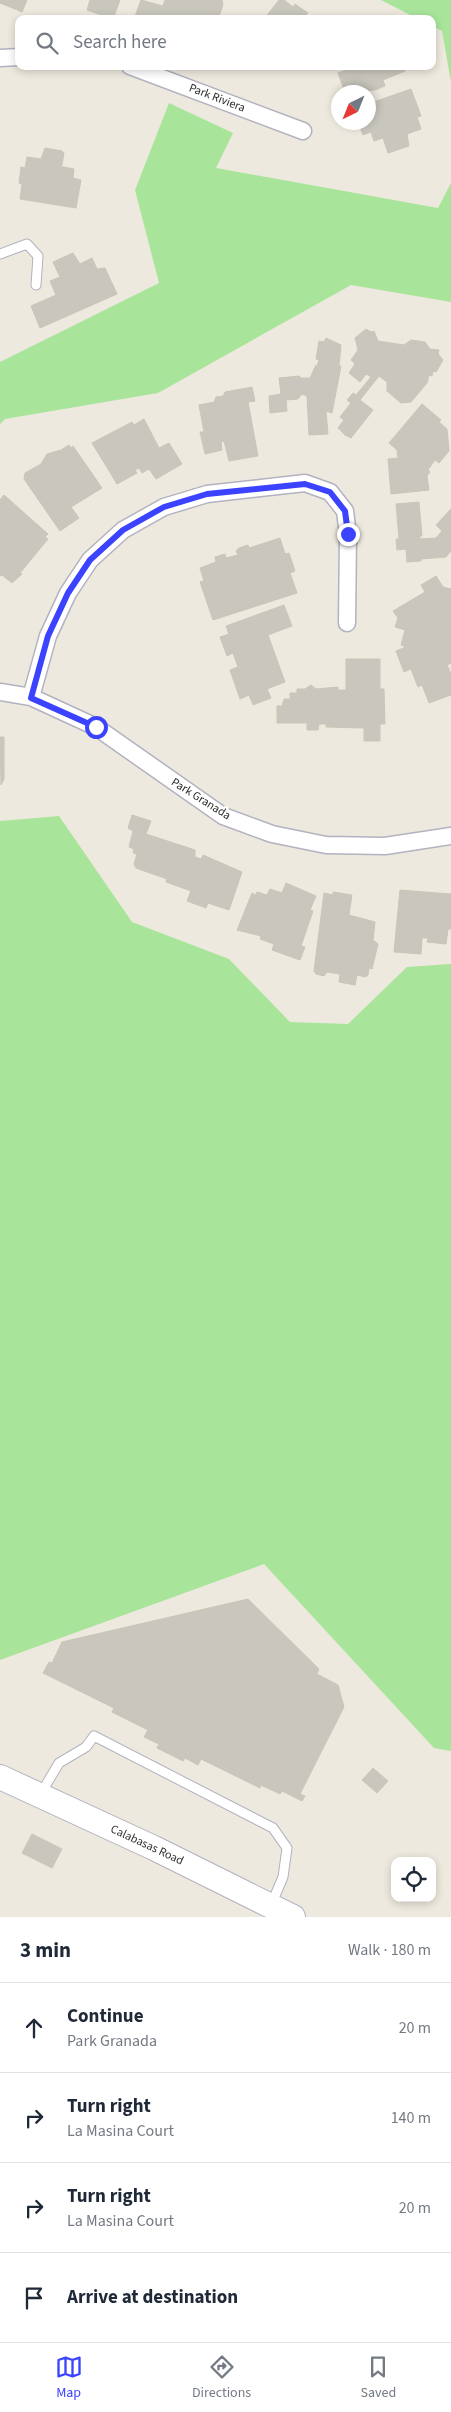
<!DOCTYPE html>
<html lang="en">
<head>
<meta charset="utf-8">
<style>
  body { margin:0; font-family:"Source Sans 3",sans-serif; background:#f6f6f7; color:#1f2937 }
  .controls { position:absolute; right:15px; bottom:15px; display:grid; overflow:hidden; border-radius:10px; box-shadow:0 2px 8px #0003 }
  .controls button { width:45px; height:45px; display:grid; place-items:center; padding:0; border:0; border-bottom:1px solid #e0e1e3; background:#fff; color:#1f2937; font:25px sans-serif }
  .compass { position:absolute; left:331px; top:85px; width:45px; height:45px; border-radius:50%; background:#fff; box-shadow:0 2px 8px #0003; rotate:223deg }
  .stop { position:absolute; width:15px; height:15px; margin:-11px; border:4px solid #3b43fe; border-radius:50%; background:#fff }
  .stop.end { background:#3b43fe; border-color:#fff; box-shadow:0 1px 5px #0008 }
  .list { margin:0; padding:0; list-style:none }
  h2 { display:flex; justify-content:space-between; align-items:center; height:65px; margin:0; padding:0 20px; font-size:21px }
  h2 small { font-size:16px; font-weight:400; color:#747a83 }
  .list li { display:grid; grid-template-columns:32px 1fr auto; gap:15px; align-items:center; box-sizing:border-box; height:90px; padding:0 20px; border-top:1px solid #e0e1e3 }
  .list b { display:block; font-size:19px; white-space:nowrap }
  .list p { margin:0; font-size:16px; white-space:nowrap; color:#747a83 }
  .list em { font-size:16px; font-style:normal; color:#747a83 }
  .icon { flex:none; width:28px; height:28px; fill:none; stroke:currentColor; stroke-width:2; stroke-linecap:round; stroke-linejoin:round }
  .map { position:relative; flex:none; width:451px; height:1917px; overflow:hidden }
  .search { position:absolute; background:#fff; box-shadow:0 2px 8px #0003; left:15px; right:15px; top:15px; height:55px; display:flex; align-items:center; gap:12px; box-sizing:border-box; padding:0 18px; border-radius:10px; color:#747a83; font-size:19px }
  .sheet { height:425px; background:#fff }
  nav { display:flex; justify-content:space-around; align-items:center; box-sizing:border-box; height:70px; border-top:1px solid #e0e1e3; background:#fff; font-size:14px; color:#747a83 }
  nav a { display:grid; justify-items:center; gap:2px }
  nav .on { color:#3b43fe }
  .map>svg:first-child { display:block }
</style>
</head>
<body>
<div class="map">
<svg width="451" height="1917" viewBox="0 0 451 1917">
  <rect width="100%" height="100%" fill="#eee9de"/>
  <path fill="#a8e59a" d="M381 0H451V82L442 31 432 26V19H418Z
    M169 103 233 133 216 168 438 208 451 183V302L351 285 158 393 5 419 0 424V362L159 283 135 190Z
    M59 816 132 922 229 959 290 1022 348 1024 407 967 451 964V1751L434 1748 264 1564 0 1660V821Z"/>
  <path fill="#c9c6bd" stroke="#c9c6b7" d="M0 0H27L22 12 0 3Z
    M90 0H120L113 19 87 10Z
    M141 0 163 6 165 0H222L223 5 218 19H134Z
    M279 0H284L293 7 295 4 308 13 305 16 309 19H264Z
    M357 66H403L405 71 383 80 385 86 375 90 345 92 338 73Z
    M411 89 421 116 417 117 421 129 407 134 409 146 388 153 383 138 374 141 371 132 363 135 358 122H368V104Z
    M45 148 62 151 64 153 62 165 59 166 74 169 73 178 81 180 76 208 20 199 22 184 19 183 21 167 25 168 27 157 41 159Z
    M73 253 80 264 92 258 97 269 105 268 117 294 40 328 31 306 56 295 50 281 60 277 53 262Z
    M366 329 371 332 374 331 378 341 404 345 411 340 425 342 430 349 439 350 438 354 443 360 436 372 433 371 432 376 429 375 427 383 411 402 401 403 387 391V382L379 376 360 400 373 410 351 438 345 435 338 428 344 420 340 417 351 403 347 400 353 393 356 395 371 377 366 374 360 382 349 373 355 364 351 360 358 350 355 338Z
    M326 338 341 345 339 366H341L332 413 326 411 328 434 309 435 307 396 302 394 298 399 286 400 287 411 270 413 269 396 281 394 279 378 299 376 301 378H310L316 365 317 366 319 360 316 359 319 341 324 342Z
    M252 387 255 401 248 402 258 456 229 461 224 441 221 442 222 450 205 454 200 432H204L199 405 214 402 216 397 223 396 225 392Z
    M422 404 441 420 439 422 447 429 449 451 439 463 435 460 428 470 430 472 427 476 429 490 391 494 388 459 398 458 397 450 389 443Z
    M144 419 159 448 169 443 182 464 156 479 149 469 142 473 139 468 135 470 137 473 117 484 92 443 132 422 134 425Z
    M69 445 71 448 73 446 102 488 71 507 79 518 60 531 24 479 25 473 41 464 47 454 61 450Z
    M4 495 48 534 45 537 48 539 20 573 22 574 12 583 2 575 0 576V500Z
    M419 502 422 536H420V539L436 538 442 531 436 525 451 509V551L446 557 421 559V561L407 562 406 549 397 550 396 539H399L396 504Z
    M280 538 285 554 289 553 295 571 290 573 297 593 213 620 200 582 204 581 200 568 216 562 215 557 225 554 226 558 238 555 236 551 239 548 248 545 249 548Z
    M436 576 443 587 451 589V663L447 665 451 674V695L429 703 422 685 418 687 411 669 404 672 396 651 406 647 401 645 405 630 395 627 398 618 393 611 425 592 421 585Z
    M284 605 292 626 268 635 285 682 267 689 271 698 253 705 249 695 240 699 230 670 238 667 233 653 227 656 220 637 229 634 226 626Z
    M346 659H380V689H384L385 724H380V741H364V728L326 727V724H319L318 730H307V723H277V706H282L284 699H290V693H297V689H305L311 685 316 689 338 687V690H346Z
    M0 737H4V779L1 785Z
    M132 815 151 821 146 834 195 850V857L201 859 203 855 242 872 229 910 208 903 206 908 187 901 191 891 166 882 167 879 136 868 134 864 137 854 133 853 134 849 129 847 133 831 128 828Z
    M286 883 316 896 310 910 313 911 301 946 305 947 300 960 272 950 274 944 260 939 261 936 237 930 252 893 256 895 257 892 267 895 270 889 282 893Z
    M400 890 450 894 451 893V929H448L446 944 427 942 428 938H422L421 954 394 952Z
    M333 892 352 895 349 915 375 922 373 940 378 944 372 969 369 968 368 975 365 977 357 975 355 985 339 982 340 974 327 972 324 976 316 974 314 971 324 893 333 895Z
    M248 1599 319 1669 317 1674 338 1685 344 1707 300 1794 305 1796 302 1801 282 1791 280 1794 261 1785 260 1788 201 1759 198 1765 185 1758 183 1761 157 1748 159 1744 144 1737 148 1730 112 1712 114 1708 43 1673 49 1662 52 1663 62 1642Z
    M373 1768 388 1781 377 1793 362 1780Z
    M32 1834 62 1849 52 1868 22 1853Z"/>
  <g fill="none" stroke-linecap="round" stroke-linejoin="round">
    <defs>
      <path id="lane" d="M0 254 27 244 38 256 36 285
        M40 1795 59 1763 86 1747 94 1736 273 1828 287 1848 283 1877 271 1905"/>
      <path id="street" d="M0 58 19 57
        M130 66 303 131
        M0 692 31 697 96 727 223 816 272 834 326 845 385 846 451 836
        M31 697 48 636 68 593 90 560 123 530 164 507 207 494 305 483 330 492 345 511 348 535 347 623"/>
      <path id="secondary" d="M0 1777 154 1848 293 1917"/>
    </defs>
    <use href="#lane" stroke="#b2b2c0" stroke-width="11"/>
    <use href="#street" stroke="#b2b2c0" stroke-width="19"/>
    <use href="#secondary" stroke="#b2b2c0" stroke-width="26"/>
    <use href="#lane" stroke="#fff" stroke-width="9"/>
    <use href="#street" stroke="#fff" stroke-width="16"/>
    <use href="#secondary" stroke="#fff" stroke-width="24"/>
  </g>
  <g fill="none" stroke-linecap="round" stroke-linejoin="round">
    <path stroke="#3b43fe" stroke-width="6" d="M96 727 31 698 48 636 68 593 90 560 123 530 164 507 207 494 305 484 330 492 345 511 348 534"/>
  </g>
  <g text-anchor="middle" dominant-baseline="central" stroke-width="4.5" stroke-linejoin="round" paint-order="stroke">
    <g font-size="12" fill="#2c2c2c" stroke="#fff">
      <text transform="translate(217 98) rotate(21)">Park Riviera</text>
      <text transform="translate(201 799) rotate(32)">Park Granada</text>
      <text transform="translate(147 1845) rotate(25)">Calabasas Road</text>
    </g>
  </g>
</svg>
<div class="controls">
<button><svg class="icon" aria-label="locate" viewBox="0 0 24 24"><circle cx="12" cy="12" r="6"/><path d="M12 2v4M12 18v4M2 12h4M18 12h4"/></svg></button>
</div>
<svg class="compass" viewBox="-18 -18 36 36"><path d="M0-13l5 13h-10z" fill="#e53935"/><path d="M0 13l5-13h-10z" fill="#747a83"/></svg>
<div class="stop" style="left:96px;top:727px"></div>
<div class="stop end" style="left:348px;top:534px"></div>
<div class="search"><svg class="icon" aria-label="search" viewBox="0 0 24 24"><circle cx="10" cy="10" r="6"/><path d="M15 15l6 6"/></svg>Search here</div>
</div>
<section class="sheet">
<h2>3 min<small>Walk · 180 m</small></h2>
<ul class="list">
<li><svg class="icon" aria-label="ahead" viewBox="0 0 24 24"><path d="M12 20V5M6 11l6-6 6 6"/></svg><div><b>Continue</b><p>Park Granada</p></div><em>20 m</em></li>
<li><svg class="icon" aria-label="right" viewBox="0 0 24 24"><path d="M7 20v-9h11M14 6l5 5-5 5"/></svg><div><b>Turn right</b><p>La Masina Court</p></div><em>140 m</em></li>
<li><svg class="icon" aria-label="right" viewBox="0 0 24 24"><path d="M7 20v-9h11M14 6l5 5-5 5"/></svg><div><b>Turn right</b><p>La Masina Court</p></div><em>20 m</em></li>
<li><svg class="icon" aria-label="arrive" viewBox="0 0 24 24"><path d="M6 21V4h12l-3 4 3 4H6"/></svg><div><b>Arrive at destination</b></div></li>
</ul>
</section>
<nav>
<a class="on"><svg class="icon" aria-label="map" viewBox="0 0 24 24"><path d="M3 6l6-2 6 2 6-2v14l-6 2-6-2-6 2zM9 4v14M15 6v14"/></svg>Map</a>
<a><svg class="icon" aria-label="directions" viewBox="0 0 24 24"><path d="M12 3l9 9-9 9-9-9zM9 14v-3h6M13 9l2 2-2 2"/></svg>Directions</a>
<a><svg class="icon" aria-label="saved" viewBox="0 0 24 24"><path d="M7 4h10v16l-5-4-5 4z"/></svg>Saved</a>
</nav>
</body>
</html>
